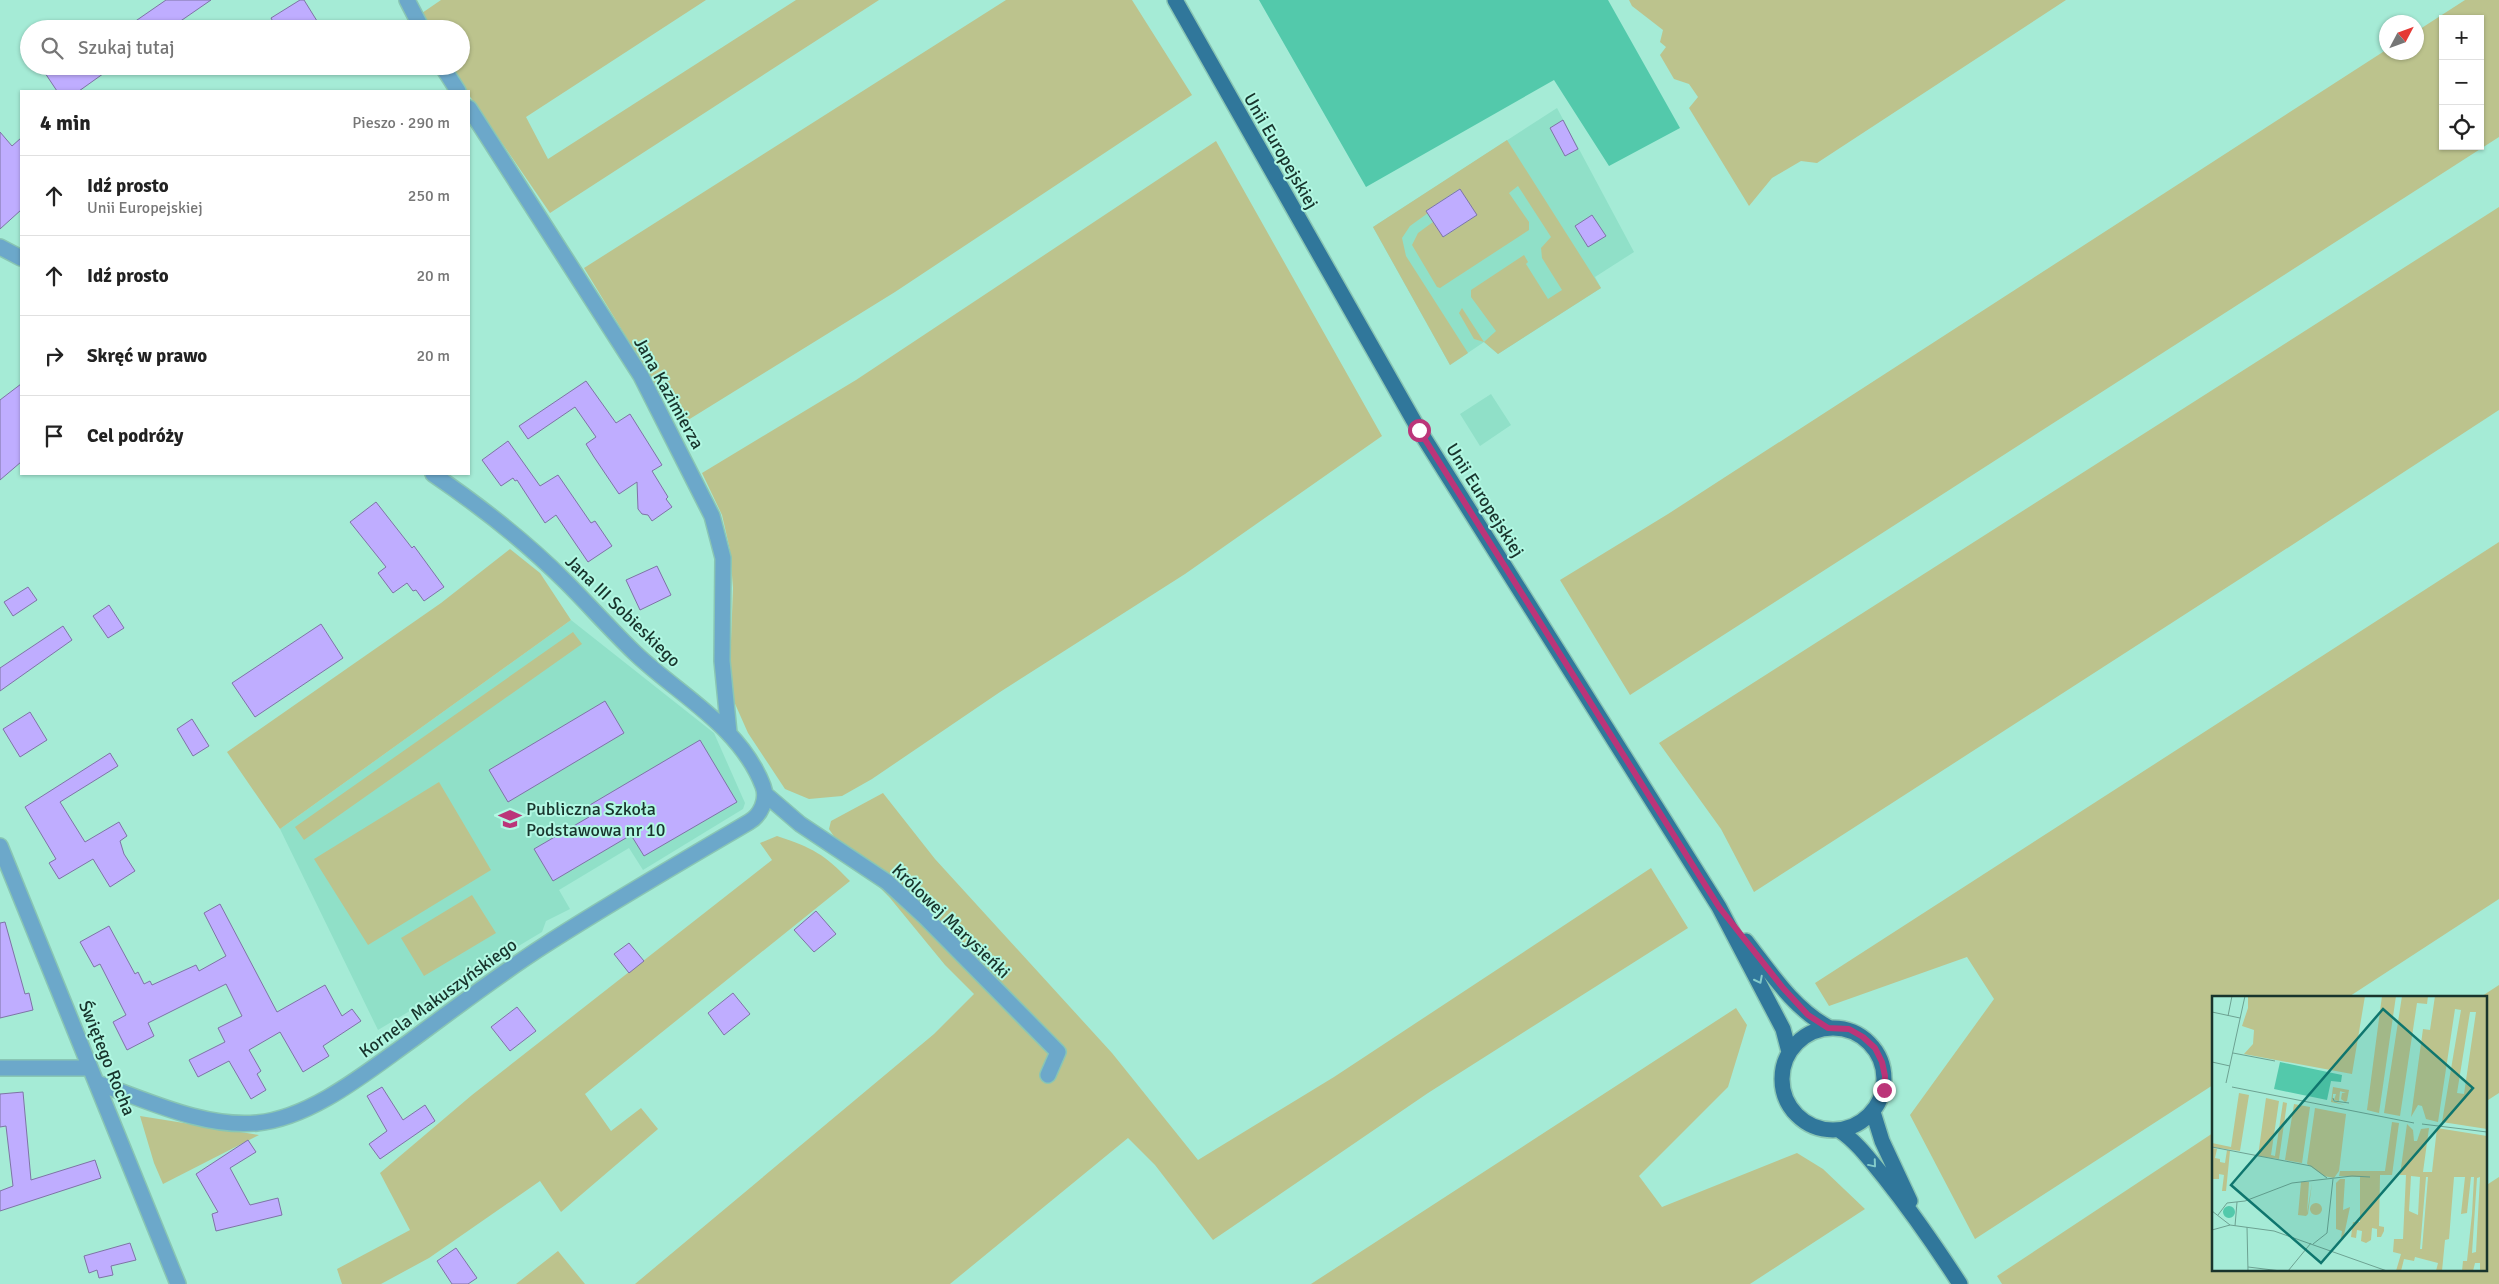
<!DOCTYPE html>
<html lang="pl">
<head>
<meta charset="utf-8">
<style>
  body { margin:0; font-family:Signika,sans-serif; background:#f6f6f6; color:#222 }
  .controls { position:absolute; right:15px; top:15px; display:grid; overflow:hidden; border-radius:0px; box-shadow:0 1px 4px #0004 }
  .controls button { width:45px; height:45px; display:grid; place-items:center; padding:0; border:0; border-bottom:1px solid #e0e0e0; background:#fff; color:#222; font:25px sans-serif }
  .compass { position:absolute; left:2379px; top:15px; width:45px; height:45px; border-radius:50%; background:#fff; box-shadow:0 1px 4px #0004; rotate:49deg }
  .stop { position:absolute; width:15px; height:15px; margin:-11px; border:4px solid #bb3579; border-radius:50%; background:#fff }
  .stop.end { background:#bb3579; border-color:#fff; box-shadow:0 1px 5px #0008 }
  .list { margin:0; padding:0; list-style:none }
  h2 { display:flex; justify-content:space-between; align-items:center; height:65px; margin:0; padding:0 20px; font-size:21px }
  h2 small { font-size:16px; font-weight:400; color:#767676 }
  .list li { display:grid; grid-template-columns:32px 1fr auto; gap:15px; align-items:center; box-sizing:border-box; height:80px; padding:0 20px; border-top:1px solid #e0e0e0 }
  .list b { display:block; font-size:19px; white-space:nowrap }
  .list p { margin:0; font-size:16px; white-space:nowrap; color:#767676 }
  .list em { font-size:16px; font-style:normal; color:#767676 }
  .icon { flex:none; width:28px; height:28px; fill:none; stroke:currentColor; stroke-width:2; stroke-linecap:round; stroke-linejoin:round }
  .map { position:relative; flex:none; width:2499px; height:1284px; overflow:hidden }
  .search { position:absolute; background:#fff; box-shadow:0 1px 4px #0004; left:20px; top:20px; width:450px; height:55px; display:flex; align-items:center; gap:12px; box-sizing:border-box; padding:0 18px; border-radius:28px; color:#767676; font-size:19px }
  .panel { position:absolute; background:#fff; box-shadow:0 1px 4px #0004; left:20px; top:90px; width:450px; height:385px; border-radius:0px }
  .map>svg:first-child { display:block }
</style>
</head>
<body>
<div class="map">
<svg width="2499" height="1284" viewBox="0 0 2499 1284">
  <rect width="100%" height="100%" fill="#a5ebd6"/>
  <path fill="#90e0c8" d="M1557 108 1634 252 1595 277 1601 288 1498 354 1484 342 1450 365 1373 227Z
    M1491 394 1511 425 1480 446 1460 414Z
    M571 620 714 733 745 803 743 809 643 870 629 848 559 890 570 909 546 921 542 932 378 1030 280 829Z"/>
  <path fill="#bcc38d" fill-rule="evenodd" d="M441 0H706L526 117 548 159 796 0H879L550 213 469 95V91L465 90 452 66H461V29H431L422 13Z
    M1006 0H1132L1192 95 895 292 680 425 584 268Z
    M1629 0H2066L1817 163 1801 161 1772 178 1749 206 1689 108 1698 97 1689 84 1674 79 1660 55 1666 47 1660 42 1663 30 1632 6Z
    M2465 0H2499V137L1630 695 1560 580 1668 514 2386 50V52H2416L2417 31ZM2443 19H2480V146H2443Z
    M1507 140 1601 288 1498 354 1484 342 1474 339 1459 313 1462 308 1484 342 1496 331 1471 297V290L1524 255 1528 262 1526 264 1548 299 1562 290 1542 258 1541 248 1551 237 1518 186 1509 193 1529 222V230L1440 288 1437 287 1412 245 1418 233 1433 222 1444 237 1477 215 1459 189 1426 211 1428 213 1410 226 1402 238 1406 256 1468 353 1450 365 1373 227Z
    M1216 141 1382 436 1185 574 1000 692 872 779 842 796 809 799 785 789 748 733 732 697 730 668 733 588 730 550 722 515 702 473 856 380Z
    M2499 207V410L2246 575 1754 892 1721 829 1659 743Z
    M2499 542V899L2347 998H2213V1085L1975 1239 1910 1115 1994 999 1967 957 1829 1006 1815 983Z
    M510 549 540 573 571 620 280 829 227 752 441 603Z
    M573 632 582 644 304 840 295 827Z
    M439 782 491 870 368 945 314 859Z
    M883 793 935 859 1112 1053 1198 1160 1334 1077 1651 868 1688 928 1428 1093 1213 1240 1155 1165 1128 1138 950 1284H635L934 1034 974 994 945 965 890 898 843 850 829 829 831 821Z
    M777 836C813 848 824 854 850 881L585 1094 611 1131 641 1108 658 1129 561 1212 540 1181 429 1258 381 1284H342L337 1269 410 1230 380 1173 472 1095 772 860 760 843Z
    M472 895 496 933 424 976 401 938Z
    M2499 985V1093L2485 1102V998H2479Z
    M1736 1008 1747 1025 1728 1087 1639 1176 1662 1207 1797 1153 1823 1169 1865 1209 1750 1284H1311Z
    M140 1116 259 1135 163 1184 154 1163Z
    M2213 1133V1270H2485V1186L2499 1177V1284H2002L1997 1276Z
    M558 1251 585 1284H516Z"/>
  <path fill="#53c9ab" d="M1259 0H1608L1680 128 1609 166 1554 80 1366 187Z"/>
  <path fill="#bfadff" stroke="#7e74a5" d="M166 0H211L169 29H124Z
    M300 0H304L322 29H277L271 18Z
    M55 66H114L79 91H57L45 73Z
    M1563 120 1578 149 1565 156 1550 128Z
    M0 132 12 146 21 138V210L0 229Z
    M1460 189 1477 215 1443 237 1426 211Z
    M1592 215 1606 236 1588 247 1575 226Z
    M586 381 616 423 630 414 662 465 652 471 668 497 666 499 672 507 652 521 648 515 642 514 638 509 637 482 619 494 594 457 586 444 596 437 575 407 528 439 519 426Z
    M21 384V462L0 480V400Z
    M508 441 540 486 558 475 591 523 595 521 612 546 588 562 556 515 545 523 517 480 515 481 513 478 501 486 482 460Z
    M376 502 412 548 414 546 444 587 424 601 416 590 413 591 407 583 393 593 378 573 386 567 350 522Z
    M657 566 671 595 640 610 626 580Z
    M28 587 37 600 13 616 4 602Z
    M109 605 124 628 108 638 93 616Z
    M321 624 343 658 255 717 232 683Z
    M63 626 72 640 0 691V668Z
    M605 701 624 733 508 802 489 770Z
    M30 712 47 740 20 757 3 729Z
    M192 719 209 746 193 756 177 729Z
    M700 740 737 802 644 856 631 835 553 881 534 849 589 817 583 809Z
    M110 753 118 766 60 802 85 842 119 822 127 836 120 841 124 854 135 871 110 887 93 859 59 879 49 863 56 859 25 807Z
    M220 904 277 1012 325 985 342 1016 352 1009 361 1021 323 1046 329 1056 303 1072 280 1032 249 1050 261 1071 257 1074 266 1090 251 1099 229 1061 198 1077 189 1060 225 1042 218 1028 242 1016 226 984 148 1023 154 1036 127 1050 113 1022 126 1015 100 964 94 967 80 942 109 926 135 974 138 972 144 984 150 981 152 985 196 965 199 971 226 956 204 913Z
    M816 911 836 934 814 952 794 930Z
    M5 922 25 994 29 993 33 1010 0 1018V923Z
    M629 943 644 961 629 973 614 954Z
    M733 993 750 1014 724 1035 708 1013Z
    M517 1007 536 1031 510 1051 491 1027Z
    M382 1087 403 1120 425 1105 435 1121 380 1159 369 1144 387 1131 367 1096Z
    M23 1092 31 1180 95 1160 101 1178 0 1211V1191L13 1186 6 1126 0 1127V1094Z
    M248 1140 256 1152 230 1168 250 1205 278 1198 282 1215 216 1231 212 1214 218 1212 196 1174Z
    M130 1243 136 1260 111 1266 113 1275 99 1278 97 1270 89 1273 84 1256Z
    M456 1248 477 1278 468 1284H452L437 1261Z"/>
  <g fill="none" stroke-linecap="round" stroke-linejoin="round">
    <defs>
      <path id="minor" d="M407 0 422 29
        M442 66 458 91
        M469 108 641 376 712 516 723 558 722 661 729 733
        M0 247 21 258
        M765 794 800 824 887 882 925 917 1058 1052 1048 1075
        M0 846 178 1284
        M0 1068H90
        M97 1083C147 1100 203 1128 257 1123 311 1118 367 1072 409 1042 454 1009 498 975 545 945 612 902 681 862 749 822 761 815 768 799 763 786 740 726 679 695 635 653 611 630 589 605 566 582 526 542 480 506 433 474"/>
      <path id="major" d="M1175 0 1419 430 1719 907 1783 1029 1789 1052
        M1746 941C1771 973 1793 1008 1828 1027
        M1782 1079a51 51 0 1 1 102 0a51 51 0 1 1-102 0Z
        M1873 1112 1882 1141 1910 1201
        M1839 1130C1857 1142 1870 1160 1884 1177 1911 1211 1936 1247 1960 1284"/>
    </defs>
    <use href="#minor" stroke="#89c6b4" stroke-width="18"/>
    <use href="#major" stroke="#89c6b4" stroke-width="18"/>
    <use href="#minor" stroke="#6ca8ca" stroke-width="15"/>
    <use href="#major" stroke="#30779b" stroke-width="15"/>
  </g>
  <defs><path id="oneway-chevron" d="M-2-3.5L2.5 0L-2 3.5" fill="none" stroke-width="1.6" stroke-linecap="round" stroke-linejoin="round" transform="scale(1.25)"/></defs>
  <g stroke="#84cbca">
    <use href="#oneway-chevron" transform="translate(1759 980) rotate(63)"/>
    <use href="#oneway-chevron" transform="translate(1873 1164) rotate(50)"/>
  </g>
  <g fill="none" stroke-linecap="round" stroke-linejoin="round">
    <path stroke="#bb3579" stroke-width="6" d="M1419 430 1719 907 1783 988 1808 1015 1828 1028 1849 1029 1863 1037 1875 1048 1882 1062 1885 1076 1884 1090"/>
  </g>
  <defs>
    <symbol id="school-bare" viewBox="-9 -9 18 18"><path d="M0-5L7-2L0 1L-7-2ZM-4 1L0 2.5L4 1V4Q0 6-4 4Z" fill="#bb3579" stroke="#b2f8e3" stroke-width="2.5" paint-order="stroke"/></symbol>
  </defs>
  <g fill-rule="evenodd">
    <use href="#school-bare" x="494" y="803" width="32" height="32"/>
  </g>
  <g text-anchor="middle" dominant-baseline="central" stroke-width="4" stroke-linejoin="round" paint-order="stroke">
    <g font-size="18" fill="#18342c" stroke="#b2f8e3">
      <text transform="translate(1281 151) rotate(60)">Unii Europejskiej</text>
      <text transform="translate(669 393) rotate(61)">Jana Kazimierza</text>
      <text transform="translate(1485 500) rotate(58)">Unii Europejskiej</text>
      <text transform="translate(623 611) rotate(44)">Jana III Sobieskiego</text>
      <text transform="translate(951 921) rotate(44)">Królowej Marysieńki</text>
      <text transform="translate(438 998) rotate(-36)">Kornela Makuszyńskiego</text>
      <text transform="translate(107 1058) rotate(68)">Świętego Rocha</text>
    </g>
    <g font-size="18" fill="#18342c" stroke="#b2f8e3" text-anchor="start">
      <text x="526" y="809">Publiczna Szkoła<tspan x="526" dy="21">Podstawowa nr 10</tspan></text>
    </g>
  </g>
  <g transform="translate(2212 996)">
    <rect width="275" height="275" fill="#a5ebd6"/>
    <path d="M36 0H153L140 78 32 58 41 48 42 34 30 30 36 12ZM170 0H184L167 117 155 114ZM190 0H216L215 8 205 7 188 120 172 117ZM223 0H275V133L230 126 249 14 243 13 226 126 214 123 210 110 206 109 199 121 211 33 218 34ZM258 16H264L252 98 245 97ZM121 91 137 94 135 105 133 106 129 103 130 97H134L125 94 128 95 127 105 122 104 124 98H121V105L133 109 119 106ZM27 97 37 99 28 155 0 151V147L19 151ZM54 102 67 105 59 159 63 160 71 106 75 107 67 163 46 160ZM82 108 98 111 90 167 73 164ZM103 112 134 118 127 175 122 182 112 180 95 168ZM180 126 187 127 180 179H168L167 230 172 231V235L169 241H165V233L160 232 159 244 154 247 149 245 150 235 145 234 144 242 139 241 141 226H148V181L127 180 128 175H173ZM195 128 201 134 202 145H205L209 133 217 132 211 176H220L225 132 275 140V275H268V267H263L261 275H250L251 265H255L260 218 262 181H259L255 217 249 218 253 181H242L237 243 233 244 230 275H224L226 267 203 261 202 265 192 263 189 275H184L189 258 181 256 182 243H191L194 179H188ZM199 180 208 181 206 219 197 215ZM214 181H216L210 253H208ZM268 181 264 256 260 257 265 182ZM0 152 5 153 3 162 8 163V166L13 167 15 154 18 155 14 195H10L12 179 7 178V183H0ZM128 183H133L131 214 138 211 131 244 129 242 130 235 124 233V187ZM89 186H97L95 217 100 187 96 218 94 220 86 219ZM98 213a6 6 0 1 1 12 0a6 6 0 1 1-12 0Z" fill="#bcc38d" fill-rule="evenodd"/>
    <path d="M68 66 130 79 129 86 119 85 115 104 62 93ZM11 216a6 6 0 1 1 12 0a6 6 0 1 1-12 0Z" fill="#53c9ab"/>
    <path fill="none" stroke="#6da292" stroke-width="1" d="M0 16 28 22M16 20 20 0M21 57 63 65M0 66 18 70M14 87 33 0M20 91 202 127M121 102 122 105 137 107M210 128 275 136M0 151 99 170 115 182M0 215 18 229M6 219 15 207 33 205 80 187 140 180 158 181M23 230 25 206M35 231 36 275M0 234 18 229 62 235 175 275M101 248 115 237 121 183M36 271 69 275M76 275 99 247"/>
    <path fill="#0f766e" fill-opacity="0.15" stroke="#0f766e" stroke-width="2.5" d="M171 13 261 92 109 267 19 189Z"/>
    <rect width="275" height="275" fill="none" stroke="#18342c" stroke-width="2.5"/>
  </g>
</svg>
<div class="controls">
<button>+</button>
<button>−</button>
<button><svg class="icon" aria-label="locate" viewBox="0 0 24 24"><circle cx="12" cy="12" r="6"/><path d="M12 2v4M12 18v4M2 12h4M18 12h4"/></svg></button>
</div>
<svg class="compass" viewBox="-18 -18 36 36"><path d="M0-13l5 13h-10z" fill="#e53935"/><path d="M0 13l5-13h-10z" fill="#767676"/></svg>
<div class="stop" style="left:1419px;top:430px"></div>
<div class="stop end" style="left:1884px;top:1090px"></div>
<div class="search"><svg class="icon" aria-label="search" viewBox="0 0 24 24"><circle cx="10" cy="10" r="6"/><path d="M15 15l6 6"/></svg>Szukaj tutaj</div>
<section class="panel">
<h2>4 min<small>Pieszo · 290 m</small></h2>
<ul class="list">
<li><svg class="icon" aria-label="ahead" viewBox="0 0 24 24"><path d="M12 20V5M6 11l6-6 6 6"/></svg><div><b>Idź prosto</b><p>Unii Europejskiej</p></div><em>250 m</em></li>
<li><svg class="icon" aria-label="ahead" viewBox="0 0 24 24"><path d="M12 20V5M6 11l6-6 6 6"/></svg><div><b>Idź prosto</b></div><em>20 m</em></li>
<li><svg class="icon" aria-label="right" viewBox="0 0 24 24"><path d="M7 20v-9h11M14 6l5 5-5 5"/></svg><div><b>Skręć w prawo</b></div><em>20 m</em></li>
<li><svg class="icon" aria-label="arrive" viewBox="0 0 24 24"><path d="M6 21V4h12l-3 4 3 4H6"/></svg><div><b>Cel podróży</b></div></li>
</ul>
</section>
</div>
</body>
</html>
